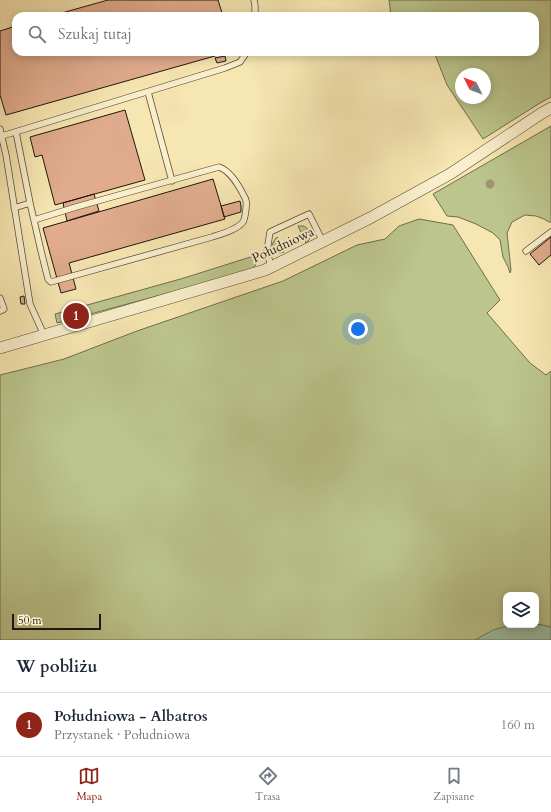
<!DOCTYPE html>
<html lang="pl">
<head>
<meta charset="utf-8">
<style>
  body { margin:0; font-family:Cardo,serif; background:#f6f6f7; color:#1f2937 }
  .controls { position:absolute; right:12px; bottom:12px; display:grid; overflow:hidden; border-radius:8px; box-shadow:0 2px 10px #0003 }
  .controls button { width:36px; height:36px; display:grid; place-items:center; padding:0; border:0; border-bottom:1px solid #e0e1e3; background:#fff; color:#1f2937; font:20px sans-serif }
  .compass { position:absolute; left:455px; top:68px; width:36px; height:36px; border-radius:50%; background:#fff; box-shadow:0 2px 10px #0003; rotate:312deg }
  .scale { position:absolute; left:12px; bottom:10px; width:89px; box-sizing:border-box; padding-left:4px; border:2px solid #23150f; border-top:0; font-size:11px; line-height:14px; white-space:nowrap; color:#23150f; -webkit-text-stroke:3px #f9efcc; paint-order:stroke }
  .you { position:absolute; left:358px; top:329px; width:14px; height:14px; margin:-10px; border:3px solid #fff; border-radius:50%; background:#1a73e8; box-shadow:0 0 0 6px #1a73e833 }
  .badge { display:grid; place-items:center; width:26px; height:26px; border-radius:50%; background:#8f2418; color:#fff; font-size:13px; font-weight:700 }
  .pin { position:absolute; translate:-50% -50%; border:2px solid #fff; box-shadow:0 1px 4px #0006 }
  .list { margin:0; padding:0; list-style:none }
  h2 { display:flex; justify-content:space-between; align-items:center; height:52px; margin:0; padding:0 16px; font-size:17px }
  h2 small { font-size:13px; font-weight:400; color:#747a83 }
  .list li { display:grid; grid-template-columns:26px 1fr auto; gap:12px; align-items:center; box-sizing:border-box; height:64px; padding:0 16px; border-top:1px solid #e0e1e3 }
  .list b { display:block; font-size:15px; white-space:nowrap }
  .list p { margin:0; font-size:13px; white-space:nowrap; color:#747a83 }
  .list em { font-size:13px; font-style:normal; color:#747a83 }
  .icon { flex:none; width:22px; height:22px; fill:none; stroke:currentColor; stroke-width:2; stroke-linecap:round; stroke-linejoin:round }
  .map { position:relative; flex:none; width:551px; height:640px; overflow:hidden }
  .search { position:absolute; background:#fff; box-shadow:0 2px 10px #0003; left:12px; right:12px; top:12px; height:44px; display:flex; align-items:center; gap:10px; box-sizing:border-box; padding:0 14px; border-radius:12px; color:#747a83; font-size:15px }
  .sheet { height:116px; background:#fff }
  nav { display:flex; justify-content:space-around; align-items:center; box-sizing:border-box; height:56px; border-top:1px solid #e0e1e3; background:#fff; font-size:11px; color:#747a83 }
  nav a { display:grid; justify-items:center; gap:2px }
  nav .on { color:#8f2418 }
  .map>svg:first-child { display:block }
</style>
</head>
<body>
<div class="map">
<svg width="551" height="640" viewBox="0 0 551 640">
  <rect width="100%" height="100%" fill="#f6e6b1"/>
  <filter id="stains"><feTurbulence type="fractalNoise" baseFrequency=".005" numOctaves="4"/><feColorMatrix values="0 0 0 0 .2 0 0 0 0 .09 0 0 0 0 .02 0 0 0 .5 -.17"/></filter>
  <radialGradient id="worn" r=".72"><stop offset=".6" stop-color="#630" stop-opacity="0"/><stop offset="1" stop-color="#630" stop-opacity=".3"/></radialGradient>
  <path fill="#bbc58c" stroke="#6f6d4e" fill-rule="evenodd" d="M389 0H551V97L540 103 483 139 447 85 434 52H535V16H391ZM461 74H485V98H461Z
    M551 126V222H549L544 219 536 216 525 215 512 222 507 233 511 270 510 273 508 267 503 257 500 240 493 233 476 224 458 217 447 216 433 194Z
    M419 219 453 225 500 300 487 313 530 363 546 375 551 371V627L536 624V595H506V625H519C501 626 490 632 475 640H0V375L64 359 137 331 283 281 357 245 385 239 399 226Z
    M298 226H304L308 229 310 235 309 240 306 243Z
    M277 237 284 252 279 253 275 250 272 244Z
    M260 254 254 268 183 289 57 323 55 314 184 278Z"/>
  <path fill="#9ec0a7" stroke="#6d7c6a" d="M536 624 551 627V640H475L493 630 511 625H536Z"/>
  <path fill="#e0ac8d" stroke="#23150f" d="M108 0H218L223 16H51Z
    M16 26V52H229L6 115 0 95V31Z
    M225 56 226 61 217 63 215 58Z
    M125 110 145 180 55 205 42 155 35 157 30 137Z
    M213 179 225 219 69 263 76 289 61 293 43 228Z
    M94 194 99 211 67 221 63 203Z
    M240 201 241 206V212L224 217 221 206Z
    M551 237V255L539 265 530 254Z
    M24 296 25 304H21L20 297Z"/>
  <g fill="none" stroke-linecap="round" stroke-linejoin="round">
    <defs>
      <path id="service" d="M254 0 255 6V16
        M148 92 172 181
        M0 129 6 155 30 304 44 335
        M16 132 30 203
        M2 136 225 68 240 62 247 52
        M14 208 30 203 41 251 48 279 51 282 212 237C221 234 237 230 243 222 245 219 247 205 246 201 246 198 243 195 242 192 237 183 230 171 219 167L76 207 34 220
        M526 251 551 232
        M271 267 267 251 270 232 309 214 323 242
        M0 298 4 309 0 311"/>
      <path id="minor" d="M0 348 265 270 370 218 450 174 542 113 551 108"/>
    </defs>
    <use href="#service" stroke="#584938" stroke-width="7"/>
    <use href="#minor" stroke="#584938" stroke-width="12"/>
    <use href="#service" stroke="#f9efcc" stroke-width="5.5"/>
    <use href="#minor" stroke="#f9efcc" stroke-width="11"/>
  </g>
  <circle fill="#9f9570" cx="490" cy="184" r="4.5"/>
  <g text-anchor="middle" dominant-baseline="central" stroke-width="4" stroke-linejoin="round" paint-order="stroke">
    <g font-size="13" fill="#23150f" stroke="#f9efcc">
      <text transform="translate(283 245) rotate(-25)">Południowa</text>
    </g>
  </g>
  <rect width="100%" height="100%" filter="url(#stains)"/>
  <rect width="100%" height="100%" fill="url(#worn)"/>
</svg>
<div class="controls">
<button><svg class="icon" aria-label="layers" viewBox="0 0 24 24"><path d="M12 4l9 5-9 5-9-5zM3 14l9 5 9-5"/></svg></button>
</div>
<svg class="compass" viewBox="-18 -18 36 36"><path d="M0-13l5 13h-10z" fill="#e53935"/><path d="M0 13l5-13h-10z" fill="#747a83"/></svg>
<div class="scale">50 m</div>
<div class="you"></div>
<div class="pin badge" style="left:76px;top:316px">1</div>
<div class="search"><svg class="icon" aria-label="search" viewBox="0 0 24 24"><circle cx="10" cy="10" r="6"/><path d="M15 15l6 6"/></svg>Szukaj tutaj</div>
</div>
<section class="sheet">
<h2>W pobliżu<small></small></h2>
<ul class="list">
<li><span class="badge">1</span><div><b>Południowa - Albatros</b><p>Przystanek · Południowa</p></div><em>160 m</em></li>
</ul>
</section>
<nav>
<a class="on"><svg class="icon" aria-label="map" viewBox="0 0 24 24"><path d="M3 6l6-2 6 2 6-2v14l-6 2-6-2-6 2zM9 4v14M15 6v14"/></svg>Mapa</a>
<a><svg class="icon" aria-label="directions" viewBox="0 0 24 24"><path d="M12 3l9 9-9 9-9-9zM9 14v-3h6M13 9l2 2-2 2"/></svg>Trasa</a>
<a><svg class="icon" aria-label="saved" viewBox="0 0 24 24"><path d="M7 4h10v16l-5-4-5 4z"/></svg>Zapisane</a>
</nav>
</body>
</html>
